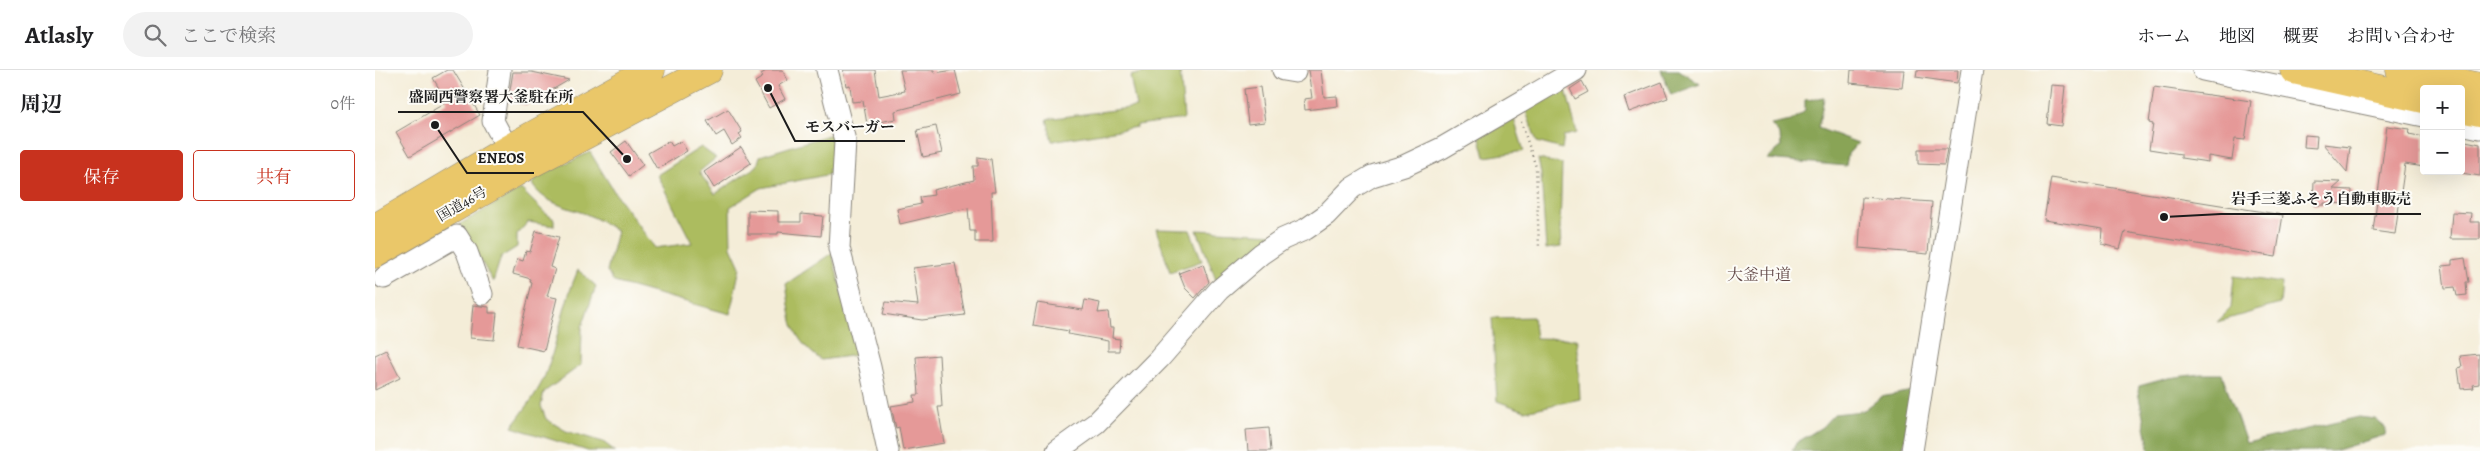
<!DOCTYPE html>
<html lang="ja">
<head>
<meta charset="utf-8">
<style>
  body { margin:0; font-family:Alegreya,"Noto Serif JP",serif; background:#f2f2f2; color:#202124 }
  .controls { position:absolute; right:15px; top:15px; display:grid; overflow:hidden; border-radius:5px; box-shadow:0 5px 20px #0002 }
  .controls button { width:45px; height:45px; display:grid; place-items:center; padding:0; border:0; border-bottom:1px solid #e0e0e0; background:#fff; color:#202124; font:25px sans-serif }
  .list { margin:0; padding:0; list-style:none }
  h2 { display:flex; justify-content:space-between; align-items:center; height:65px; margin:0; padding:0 20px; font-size:21px }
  h2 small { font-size:16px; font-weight:400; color:#757577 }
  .actions { display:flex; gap:10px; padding:15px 20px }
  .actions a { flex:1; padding:11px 0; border:1px solid #c8321e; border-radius:5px; text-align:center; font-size:18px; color:#c8321e }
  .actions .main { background:#c8321e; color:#fff }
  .icon { flex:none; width:28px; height:28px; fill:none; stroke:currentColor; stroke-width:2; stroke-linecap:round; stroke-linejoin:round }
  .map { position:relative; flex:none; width:2105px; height:381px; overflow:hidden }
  header { display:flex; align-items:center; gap:30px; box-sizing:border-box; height:70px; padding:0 25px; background:#fff; border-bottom:1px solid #e0e0e0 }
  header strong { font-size:24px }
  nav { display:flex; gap:28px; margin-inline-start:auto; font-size:18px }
  .search { width:350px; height:45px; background:#f2f2f2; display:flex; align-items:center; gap:12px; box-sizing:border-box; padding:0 18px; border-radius:28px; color:#757577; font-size:19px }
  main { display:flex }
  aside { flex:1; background:#fff }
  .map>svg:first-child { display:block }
</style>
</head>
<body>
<header>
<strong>Atlasly</strong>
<div class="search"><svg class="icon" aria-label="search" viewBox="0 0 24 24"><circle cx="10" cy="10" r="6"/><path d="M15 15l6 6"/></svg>ここで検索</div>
<nav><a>ホーム</a><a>地図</a><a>概要</a><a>お問い合わせ</a></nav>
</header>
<main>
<aside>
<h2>周辺<small>0件</small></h2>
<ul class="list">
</ul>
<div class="actions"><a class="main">保存</a><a>共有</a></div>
</aside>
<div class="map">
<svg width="2105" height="381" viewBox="0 0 2105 381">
  <rect width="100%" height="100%" fill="#fdfcf7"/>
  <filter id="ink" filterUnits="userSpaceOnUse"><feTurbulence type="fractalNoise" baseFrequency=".02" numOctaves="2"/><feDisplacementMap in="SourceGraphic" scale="10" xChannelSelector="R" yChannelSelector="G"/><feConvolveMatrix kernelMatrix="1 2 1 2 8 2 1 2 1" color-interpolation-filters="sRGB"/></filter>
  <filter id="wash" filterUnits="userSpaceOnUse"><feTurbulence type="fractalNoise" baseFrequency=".0096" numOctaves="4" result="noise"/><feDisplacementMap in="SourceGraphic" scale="20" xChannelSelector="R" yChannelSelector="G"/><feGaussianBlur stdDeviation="1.12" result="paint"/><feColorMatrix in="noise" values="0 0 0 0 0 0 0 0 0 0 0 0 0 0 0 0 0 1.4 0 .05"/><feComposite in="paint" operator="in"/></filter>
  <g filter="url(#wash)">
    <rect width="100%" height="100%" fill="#f4edd8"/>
    <path fill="#acbc5f" stroke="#646c3e" d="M779 0H805L809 49 762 55V57L677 71 672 49 761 37 755 6Z
      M1182 17 1191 20 1202 63 1189 66 1187 79 1162 72 1149 36Z
      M1137 43 1149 81 1110 87 1104 64Z
      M460 63 461 103 386 118 355 137 356 177 365 197 355 244 239 212 232 201 242 161C232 155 222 148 211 144 192 137 168 133 157 114L162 107 215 82 240 123 280 178 317 173 282 105 326 77 341 88 324 102 340 124 382 96 385 86Z
      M1163 89 1187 94 1185 158 1186 177 1171 179 1166 104Z
      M146 119 170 143 179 149V156L153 152 142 164V177L126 187 118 212 85 154Z
      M781 159 815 160 827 191 795 202Z
      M822 160 902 164 841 210Z
      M457 183 482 285 446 290C414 266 417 251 411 214Z
      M203 200 221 216 207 257 206 295 169 322 166 336 171 349 191 361 228 372 240 381H213L137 357C150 338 166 320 173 297 184 265 189 232 203 200Z
      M1859 206 1907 213 1905 234 1842 252 1856 238Z
      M1158 247 1161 268 1202 269 1205 329 1150 341 1122 331 1117 248Z"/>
    <path fill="#89a456" stroke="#526039" d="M1286 0H1304L1325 14 1296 25Z
      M1449 28 1443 58 1483 73 1473 84 1471 96 1392 89 1406 77 1405 65 1396 55 1416 51 1430 41V30Z
      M1825 304H1847L1871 373 1984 347 2000 349 2011 358 2010 365 1959 381H1775L1763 322 1764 316 1793 308Z
      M1537 321 1528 381H1417L1421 373 1447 357 1459 344 1488 341 1506 327Z"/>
    <g id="blocks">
      <path fill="#e59998" d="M72 0H78L105 45 35 86 21 62 72 32 58 8Z
        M393 0H407L413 10 403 16 410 29 394 38 380 12 388 7 386 4Z
        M468 0H500L504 26 530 21 525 0H559V3L580 0 586 24 520 41 521 49 492 54 488 31 477 32 475 15 471 16Z
        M933 0H946L949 27 962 26 963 36 930 40 929 29 937 28Z
        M1476 0H1529L1527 18 1475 13Z
        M1542 0H1583L1582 13 1541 7Z
        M138 2H157L194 10 151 35 133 32Z
        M1207 11 1213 22 1200 29 1195 19Z
        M1287 12 1293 28 1254 42 1249 27Z
        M1676 15 1690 16 1686 56 1672 54Z
        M885 17 890 52 873 54 869 19Z
        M1779 17 1876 31 1870 70 1860 69 1857 90 1833 86V92L1806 88V84L1774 79 1778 54 1774 53Z
        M353 39 367 62 364 64 367 68 357 75 349 61 341 66 332 51Z
        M561 56 567 83 548 87 542 60Z
        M2012 56 2035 59 2034 64 2049 67V97L2030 94 2020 164 1998 161Z
        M1930 65 1942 66 1941 78 1929 77Z
        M2086 70 2105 74V106L2086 103Z
        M251 71 268 95 254 106 236 82Z
        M294 71 297 76 306 71 312 81 282 99 273 83Z
        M1948 74 1975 77 1972 102Z
        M366 77 376 93 339 118 329 102Z
        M1543 79H1572L1569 95 1543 94Z
        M603 87 616 89 620 122H616L618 172H600V161H595L593 138 525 154 522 139 546 134 545 127 559 125 558 120 599 110 598 96H603Z
        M1676 108 1908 145 1901 187 1750 162 1745 179 1727 174 1728 159 1669 150Z
        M1939 111 1966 112 1958 119 1977 120 1976 134 1949 133V135H1938Z
        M1487 127 1557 132 1553 184 1484 178Z
        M373 140 403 141V152H426V144L448 146 446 166 403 162V164H373Z
        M2077 142 2096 143 2095 152H2105V169H2075Z
        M161 161 184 167 175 197 180 199 172 226 182 228 169 281 142 275 157 213 155 212 156 209 138 204 142 189 148 191 151 181 155 182Z
        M2090 188 2094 212H2091L2092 225 2082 226 2080 217 2070 218 2067 196 2077 195V190Z
        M580 193 590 245 547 250 508 244 511 232 543 235 538 198Z
        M828 194 834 212 820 228 810 218 804 203Z
        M710 230 725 233 723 243 733 242 735 258H738L737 268 745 269 744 281H733V271L693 264 694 261 658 255 662 233 708 240Z
        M98 235 114 237V243H122L119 270 95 268Z
        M11 280 25 308 0 320V285Z
        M2104 284V314L2098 315 2099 318 2086 319 2083 298 2087 297 2085 286Z
        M564 285 567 337H563L569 373 528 380 524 357 521 358 516 336 540 332 539 325H544L541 287Z
        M894 358 896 381H873L871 360Z"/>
    </g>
  </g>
  <g filter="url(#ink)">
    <use href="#blocks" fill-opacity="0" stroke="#88847a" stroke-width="1"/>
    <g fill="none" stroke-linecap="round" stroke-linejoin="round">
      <defs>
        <path id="minor" d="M125 0 118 51 133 79
          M452 0 470 71 464 178 495 297 513 381
          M908 0 920 2
          M1828 0 2049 46
          M2086 54 2105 58
          M9 208 82 166 92 182 107 224
          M682 381 721 353 784 289 844 220 886 184 908 169 931 159 951 145 977 118 997 106 1029 96 1067 78 1201 0
          M1537 381 1597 0"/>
        <path id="highway" d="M1919 0 2049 29
          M2025 0 2105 17
          M2086 38 2105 42
          M0 158 133 79 276 0
          M0 184 150 97 333 0"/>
      </defs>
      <use href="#minor" stroke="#88847a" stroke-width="23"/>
      <use href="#highway" stroke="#88847a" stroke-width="29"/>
      <path stroke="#88847a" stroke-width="2.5" stroke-dasharray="1 4" stroke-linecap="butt" d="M1146 52 1161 97 1164 178"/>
      <use href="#minor" stroke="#fff" stroke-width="21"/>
      <use href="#highway" stroke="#eac769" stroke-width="28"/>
    </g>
  </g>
  <g text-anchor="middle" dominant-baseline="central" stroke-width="4" stroke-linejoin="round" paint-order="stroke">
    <g font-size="14" fill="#1c1c1c" stroke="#fdfcf7">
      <text transform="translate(87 134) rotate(-30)">国道46号</text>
    </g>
    <g font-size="16" fill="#624847" stroke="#fdfcf7">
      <text x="1384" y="205">大釜中道</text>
    </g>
  </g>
  <path fill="none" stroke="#1c1c1c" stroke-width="2" d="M252 89L208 42H23M393 18L420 71H530M60 55L92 103H159M1789 147L1846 144H2046"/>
  <g fill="#1c1c1c" stroke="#fdfcf7" stroke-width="2">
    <circle cx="252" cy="89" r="5"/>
    <circle cx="393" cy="18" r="5"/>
    <circle cx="60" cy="55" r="5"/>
    <circle cx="1789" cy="147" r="5"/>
  </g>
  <g font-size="15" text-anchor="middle" font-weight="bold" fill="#1c1c1c" stroke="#fdfcf7" stroke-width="4" stroke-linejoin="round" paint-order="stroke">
    <text x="116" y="32">盛岡西警察署大釜駐在所</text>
    <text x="475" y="62">モスバーガー</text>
    <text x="126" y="93">ENEOS</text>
    <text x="1946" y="134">岩手三菱ふそう自動車販売</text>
  </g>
</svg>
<div class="controls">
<button>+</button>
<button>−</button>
</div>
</div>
</main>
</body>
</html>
